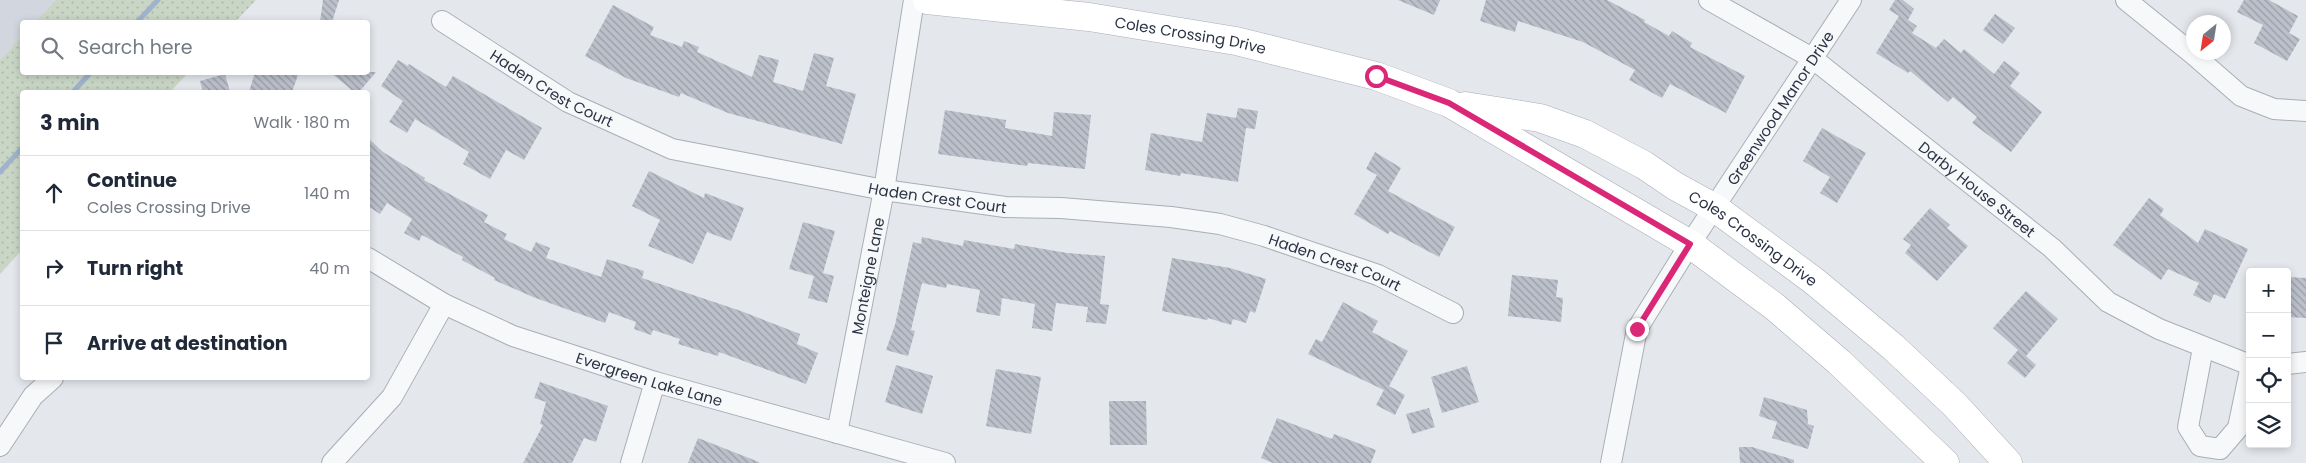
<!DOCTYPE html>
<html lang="en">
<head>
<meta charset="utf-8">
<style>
  body { margin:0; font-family:Poppins,sans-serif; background:#f6f6f7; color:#1f2937 }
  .controls { position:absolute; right:15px; bottom:15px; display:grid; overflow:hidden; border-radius:5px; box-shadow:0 2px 8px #0003 }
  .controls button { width:45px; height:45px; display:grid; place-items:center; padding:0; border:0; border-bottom:1px solid #e0e1e3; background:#fff; color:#1f2937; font:25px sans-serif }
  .compass { position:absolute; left:2186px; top:15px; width:45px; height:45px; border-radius:50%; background:#fff; box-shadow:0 2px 8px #0003; rotate:210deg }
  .stop { position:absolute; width:15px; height:15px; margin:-11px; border:4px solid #db2777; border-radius:50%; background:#fff }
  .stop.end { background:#db2777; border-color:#fff; box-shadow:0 1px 5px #0008 }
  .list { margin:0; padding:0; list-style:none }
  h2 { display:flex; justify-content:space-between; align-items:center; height:65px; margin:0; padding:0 20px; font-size:21px }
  h2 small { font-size:16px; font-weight:400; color:#747a83 }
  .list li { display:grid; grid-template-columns:32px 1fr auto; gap:15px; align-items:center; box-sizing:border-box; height:75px; padding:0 20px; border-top:1px solid #e0e1e3 }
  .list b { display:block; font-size:19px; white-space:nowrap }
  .list p { margin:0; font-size:16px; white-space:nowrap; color:#747a83 }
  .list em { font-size:16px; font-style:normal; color:#747a83 }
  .icon { flex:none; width:28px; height:28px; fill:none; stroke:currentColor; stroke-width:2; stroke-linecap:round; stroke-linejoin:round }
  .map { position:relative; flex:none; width:2306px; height:463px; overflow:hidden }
  .search { position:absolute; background:#fff; box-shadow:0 2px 8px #0003; left:20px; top:20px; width:350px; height:55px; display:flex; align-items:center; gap:12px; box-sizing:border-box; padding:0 18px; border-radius:5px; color:#747a83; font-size:19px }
  .panel { position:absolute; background:#fff; box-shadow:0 2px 8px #0003; left:20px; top:90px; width:350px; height:290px; border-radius:5px }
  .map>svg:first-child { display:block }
</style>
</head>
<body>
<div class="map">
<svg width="2306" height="463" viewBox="0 0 2306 463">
  <defs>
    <pattern id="grass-dots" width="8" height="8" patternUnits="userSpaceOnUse" patternTransform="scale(1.25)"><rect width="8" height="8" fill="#c9d6c5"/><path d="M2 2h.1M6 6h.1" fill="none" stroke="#adb8ab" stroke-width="1.8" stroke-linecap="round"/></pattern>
    <pattern id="building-back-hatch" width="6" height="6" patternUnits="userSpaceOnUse" patternTransform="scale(1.25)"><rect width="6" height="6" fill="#bbc0ca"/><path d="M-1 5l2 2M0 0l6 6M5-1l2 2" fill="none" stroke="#989da6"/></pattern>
  </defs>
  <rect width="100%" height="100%" fill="#e4e7ec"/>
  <path fill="#d2d6de" d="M0 0H56L35 22H22V36L0 60Z"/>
  <path fill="url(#grass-dots)" d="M56 0H256L235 22H35Z
    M22 36V72L188 73 170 92H22V250L0 274V60Z"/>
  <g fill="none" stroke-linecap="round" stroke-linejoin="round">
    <path stroke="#9fb4cc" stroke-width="5" d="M137 22 158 0
      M73 92 91 72
      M0 172 22 148"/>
  </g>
  <path fill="url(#building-back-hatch)" d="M323 0H339L332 22H320Z
    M1398 0H1440L1434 15Z
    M1486 0H1607L1645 20 1644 22 1669 36 1672 31 1692 43 1690 47 1745 76 1726 113 1670 84 1662 98 1629 80 1635 70 1583 42 1518 21 1515 32 1480 21Z
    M1895 0H1903L1914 9 1908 20 1917 26 1912 33 1936 48 1944 39 1961 53 1964 49 1994 74 2004 61 2020 73 2010 86 2042 112 2011 152 1972 123 1977 117 1953 97 1948 102 1910 71 1908 73 1876 53 1899 16 1889 10Z
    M2244 0H2269L2298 16 2289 33 2300 39 2287 61 2254 43 2263 25 2237 12Z
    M613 5 654 27 650 35 682 47 684 41 699 47 697 52 752 77 759 55 779 60 773 82 803 91 814 53 834 58 826 86 856 94 842 144 728 113 681 93 679 97 626 78 585 56Z
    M1995 14 2015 28 2003 44 1983 30Z
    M398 60 408 66 409 64 446 87 453 76 542 128 524 160 506 150 490 179 463 164 469 152 415 119 407 133 389 122 403 101 381 86Z
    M255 72H290L298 75 292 92H249Z
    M330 72H376L359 92H354Z
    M225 74 230 92H203L200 81Z
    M1238 108 1258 111 1255 129 1246 128 1238 182 1181 173 1180 176 1145 170 1151 133 1202 142 1207 113 1236 118Z
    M945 110 1006 120 1005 128 1052 136 1054 112 1091 115 1085 169 1028 163 1027 166 938 154Z
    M1822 128 1866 153 1837 203 1820 193 1830 177 1803 161Z
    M368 138 383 152 425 178 424 180 488 215 484 222 507 234 504 239 531 252 536 242 550 248 546 258 601 277 607 259 644 271 642 278 741 311 800 334 797 344 818 353 806 384 719 352 718 356 678 344 680 339 653 330 651 335 634 329 636 322 609 312 605 323 533 297 494 280 495 278 462 260 463 257 422 235 419 241 404 233 412 219 387 203 380 214 368 206Z
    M1375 152 1401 168 1388 191 1455 227 1439 257 1390 231 1388 234 1354 214 1377 175 1366 169Z
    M649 171 704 198 705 193 744 208 731 241 707 232 693 264 648 246 660 220 632 206Z
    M2149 198 2164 209 2160 215 2198 243 2205 229 2248 249 2225 299 2214 294 2210 303 2193 295 2199 283 2168 269 2161 280 2113 245Z
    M1930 208 1950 225 1947 228 1968 246 1937 281 1905 253 1911 245 1903 239Z
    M803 222 835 231 823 273 834 276 827 303 808 298 814 276 789 269Z
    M922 237 963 246 964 240 1014 249 1015 244 1067 253 1105 256 1100 304 1109 305 1106 324 1086 322 1088 307 1056 303 1052 331 1032 328 1035 304 1002 298 1000 316 976 312 980 290 947 284 946 288 922 283 911 330 915 331 908 356 886 350 895 325 913 242 921 244Z
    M1172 258 1230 268 1266 279 1255 313 1250 311 1246 323 1233 319 1231 325 1208 318 1207 320 1162 311Z
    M1512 275 1558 280 1556 297 1563 298 1561 322 1508 316Z
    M2287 277 2306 278V318L2287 317Z
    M2026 291 2058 319 2026 356 2036 365 2025 378 2007 363 2018 350 1993 328Z
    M1343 302 1378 321 1372 332 1408 351 1389 386 1405 395 1395 415 1376 405 1384 390 1308 354 1316 339 1322 342Z
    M896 365 933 376 922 414 885 402Z
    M1467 366 1479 402 1442 413 1431 377Z
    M996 369 1041 377 1031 434 986 426Z
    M540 382 608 406 596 442 584 438 572 463H523L543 425 540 424 546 402 534 398Z
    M1764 397 1807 410 1808 424 1814 426 1808 449 1772 438 1777 422 1759 416Z
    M1109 401H1146L1147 445H1110Z
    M1429 408 1435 427 1412 434 1406 414Z
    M1277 418 1332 439 1334 434 1376 450 1371 463H1273L1261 458Z
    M698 438 759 462V463H688Z
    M1739 447H1752L1794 460V463H1740Z"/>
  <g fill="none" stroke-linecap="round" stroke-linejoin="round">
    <defs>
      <g id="street">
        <path id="s1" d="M1709 0 1812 58 2052 248 2108 302 2159 329 2250 365"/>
        <path d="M2126 0 2194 55 2241 96 2274 109 2306 111"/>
        <path id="s2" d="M442 21 568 102 672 149 884 190 1005 207 1061 208 1171 217 1220 224 1264 236 1378 275 1453 313"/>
        <path id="s3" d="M368 258 444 304 513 336 655 382 945 463"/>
        <path d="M2203 348 2188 427 2200 446 2220 449 2238 428 2250 370"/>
        <path d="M2287 364 2306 362"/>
        <path id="s4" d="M837 433 884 190 914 0"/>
        <path d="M0 446 33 396 53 378"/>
        <path d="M332 463 392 397 444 304"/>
        <path d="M631 463 655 382"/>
        <path id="s5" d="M1611 463 1637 329 1690 244 1851 0"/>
      </g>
      <g id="secondary">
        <path id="s6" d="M927 0 1089 17 1236 41 1376 76 1449 103 1690 244 1775 307 1839 362 1945 463"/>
        <path id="s7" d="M1465 106 1540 118 1585 134 1644 165 1675 186 1715 208 1814 281 1893 347 1955 405 2008 463"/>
      </g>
    </defs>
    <use href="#street" stroke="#a9aeb7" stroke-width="22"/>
    <use href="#secondary" stroke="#a9aeb7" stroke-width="29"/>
    <use href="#street" stroke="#f7f8fa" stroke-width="20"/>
    <use href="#secondary" stroke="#fff" stroke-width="28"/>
  </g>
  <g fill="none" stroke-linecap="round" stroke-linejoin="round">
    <path stroke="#db2777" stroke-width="6" d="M1376 76 1449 103 1690 244 1637 329"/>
  </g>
  <g text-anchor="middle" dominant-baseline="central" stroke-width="4" stroke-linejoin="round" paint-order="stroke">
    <g font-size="15" fill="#2b3445" stroke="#f4f6f9">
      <text stroke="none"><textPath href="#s6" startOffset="266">Coles Crossing Drive</textPath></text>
      <text stroke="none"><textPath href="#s2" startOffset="129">Haden Crest Court</textPath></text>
      <text stroke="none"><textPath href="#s5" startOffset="400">Greenwood Manor Drive</textPath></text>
      <text stroke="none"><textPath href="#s1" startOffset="329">Darby House Street</textPath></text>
      <text stroke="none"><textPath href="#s2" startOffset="534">Haden Crest Court</textPath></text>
      <text stroke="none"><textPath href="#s7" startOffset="322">Coles Crossing Drive</textPath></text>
      <text stroke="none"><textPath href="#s2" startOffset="939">Haden Crest Court</textPath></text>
      <text stroke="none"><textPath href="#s4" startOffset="160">Monteigne Lane</textPath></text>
      <text stroke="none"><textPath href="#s3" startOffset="308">Evergreen Lake Lane</textPath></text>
    </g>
  </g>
</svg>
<div class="controls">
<button>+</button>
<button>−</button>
<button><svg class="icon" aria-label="locate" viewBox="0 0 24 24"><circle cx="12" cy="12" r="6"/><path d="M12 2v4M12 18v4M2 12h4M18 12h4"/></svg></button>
<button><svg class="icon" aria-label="layers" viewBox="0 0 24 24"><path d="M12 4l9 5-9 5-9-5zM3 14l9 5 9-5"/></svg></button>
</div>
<svg class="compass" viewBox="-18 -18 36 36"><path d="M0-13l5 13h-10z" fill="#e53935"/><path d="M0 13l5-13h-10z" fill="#747a83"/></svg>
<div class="stop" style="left:1376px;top:76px"></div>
<div class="stop end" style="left:1637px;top:329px"></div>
<div class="search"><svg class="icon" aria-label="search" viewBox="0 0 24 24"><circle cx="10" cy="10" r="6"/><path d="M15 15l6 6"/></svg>Search here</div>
<section class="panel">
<h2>3 min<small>Walk · 180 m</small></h2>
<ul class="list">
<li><svg class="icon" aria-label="ahead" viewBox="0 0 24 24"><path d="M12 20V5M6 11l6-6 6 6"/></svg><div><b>Continue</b><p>Coles Crossing Drive</p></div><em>140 m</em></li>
<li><svg class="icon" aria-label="right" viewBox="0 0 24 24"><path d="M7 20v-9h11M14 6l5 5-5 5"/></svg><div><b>Turn right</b></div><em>40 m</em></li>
<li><svg class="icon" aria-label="arrive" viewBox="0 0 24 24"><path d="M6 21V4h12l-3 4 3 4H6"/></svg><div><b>Arrive at destination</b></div></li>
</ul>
</section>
</div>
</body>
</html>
